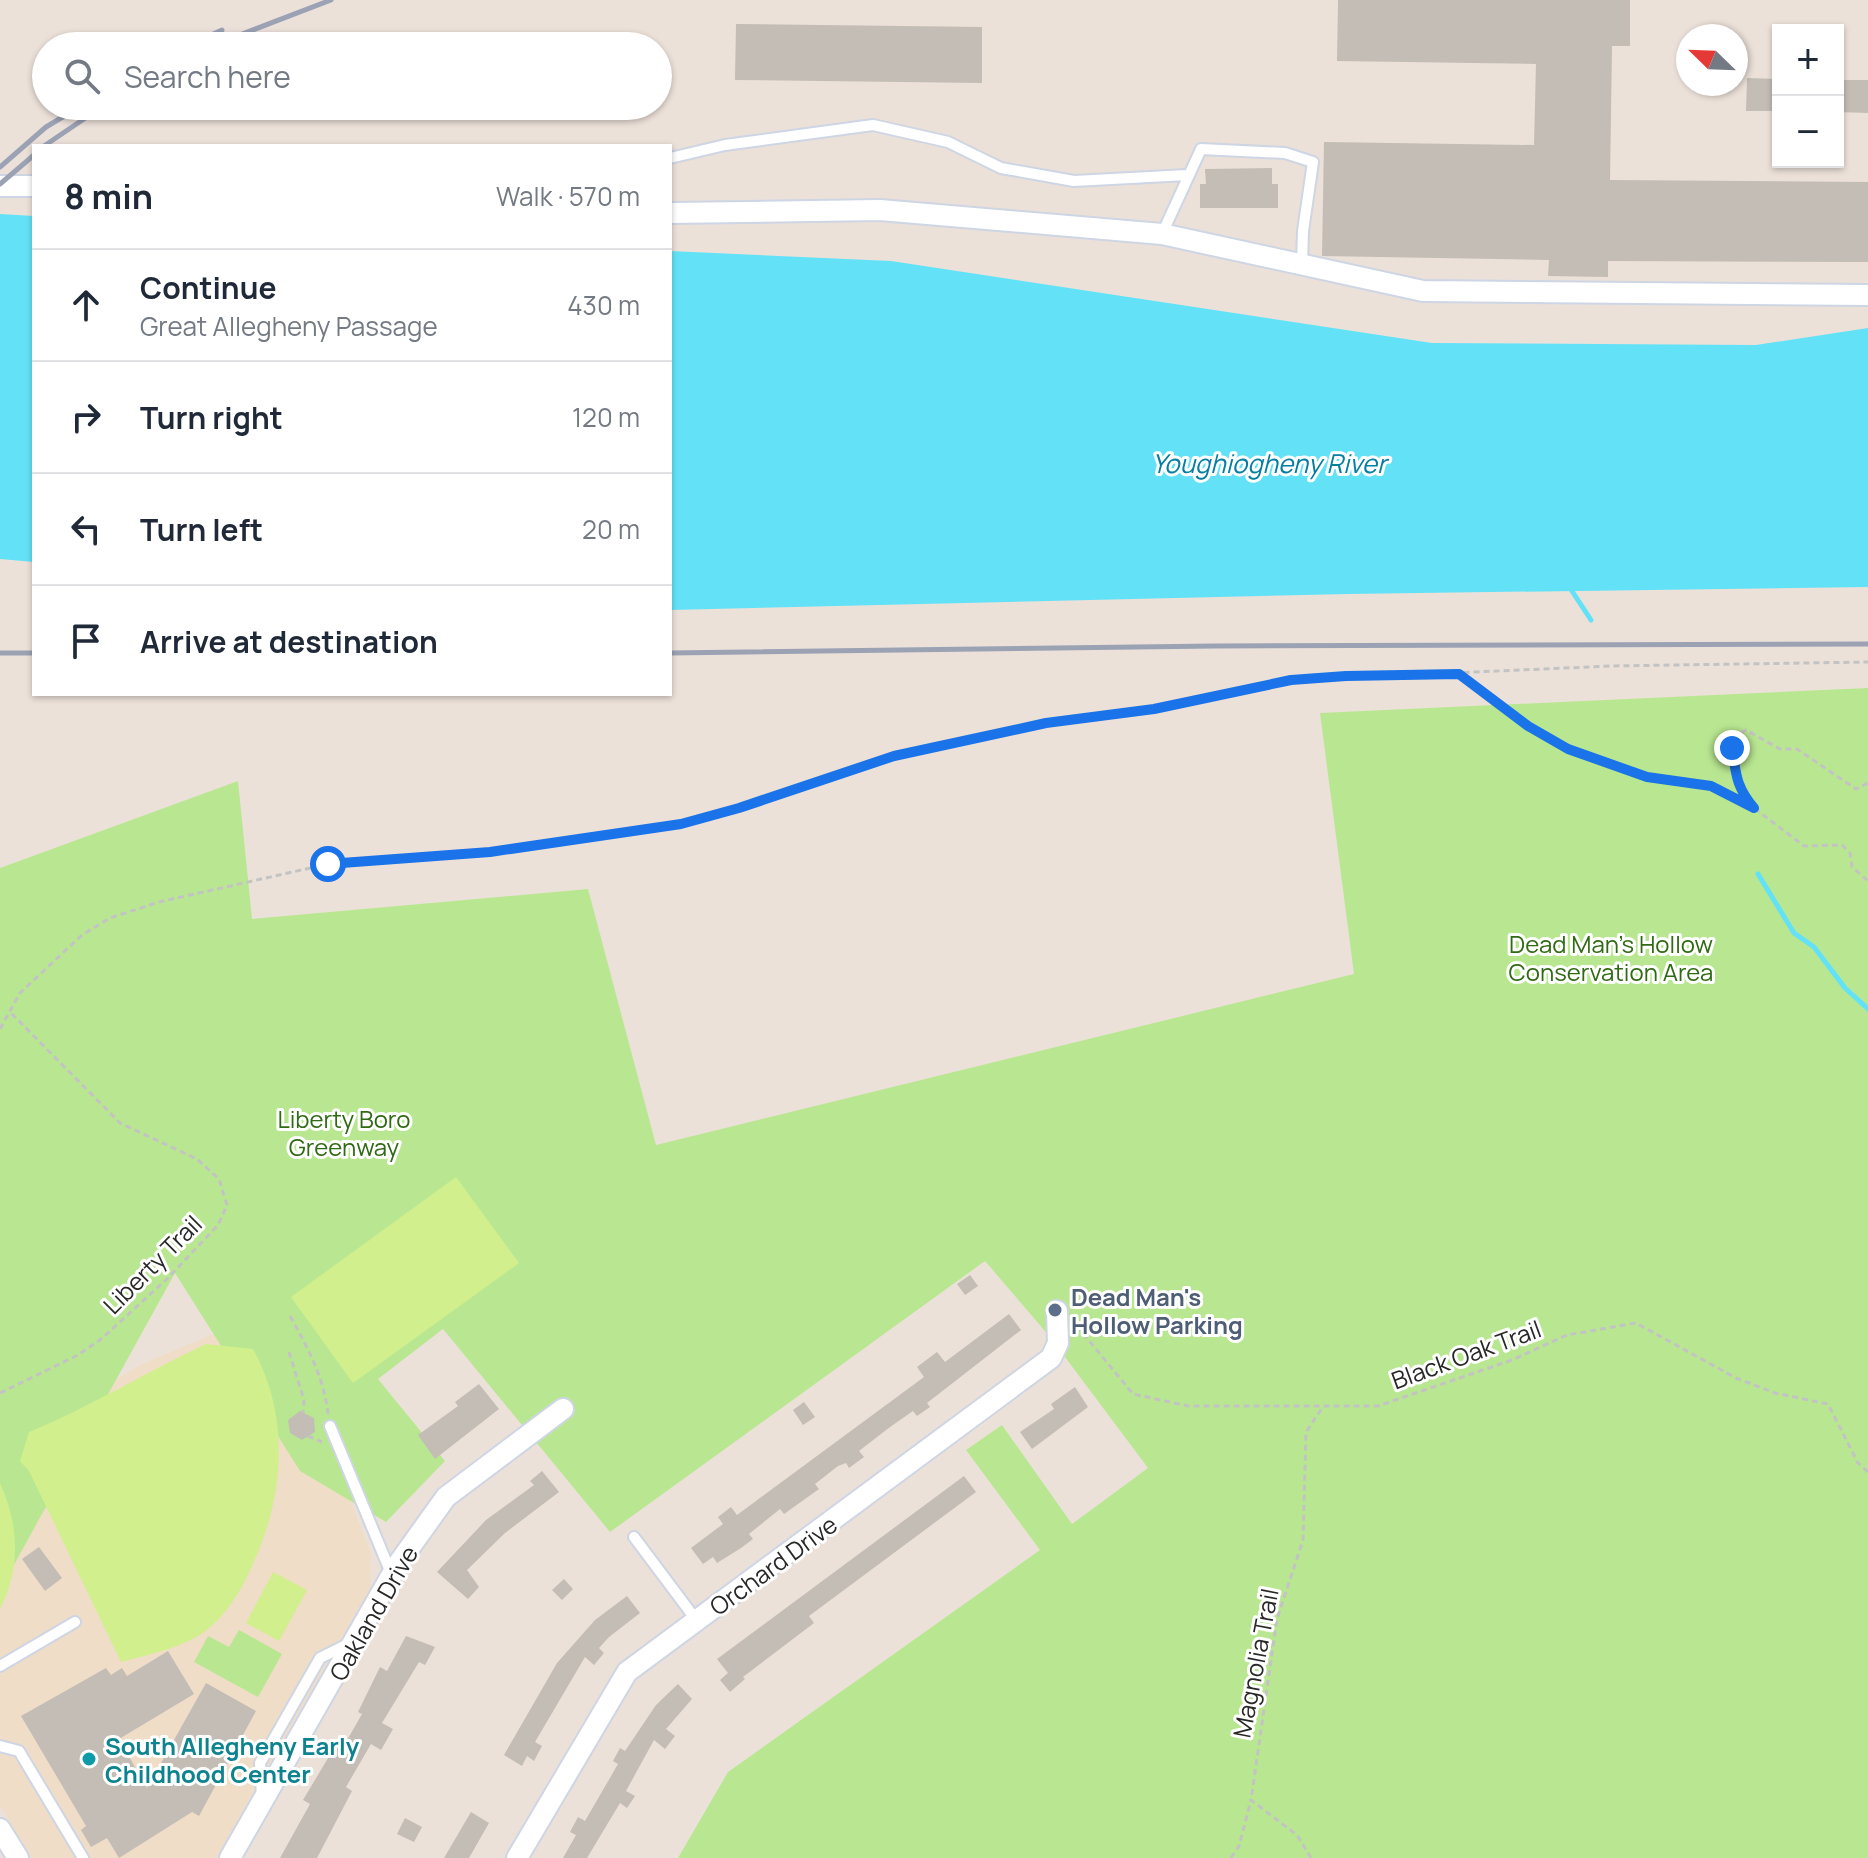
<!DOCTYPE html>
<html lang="en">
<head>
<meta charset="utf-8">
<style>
  body { margin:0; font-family:Manrope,sans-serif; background:#f2f2f3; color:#1f2937 }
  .controls { position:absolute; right:24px; top:24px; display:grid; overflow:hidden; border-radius:0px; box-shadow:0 2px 6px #0004 }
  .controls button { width:72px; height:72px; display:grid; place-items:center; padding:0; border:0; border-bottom:2px solid #e0e1e3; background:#fff; color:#1f2937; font:40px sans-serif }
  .compass { position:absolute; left:1676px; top:24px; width:72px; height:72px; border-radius:50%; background:#fff; box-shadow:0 2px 6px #0004; rotate:293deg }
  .stop { position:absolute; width:24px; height:24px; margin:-18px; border:6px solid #1a73e8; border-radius:50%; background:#fff }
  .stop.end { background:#1a73e8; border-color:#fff; box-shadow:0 2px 8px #0008 }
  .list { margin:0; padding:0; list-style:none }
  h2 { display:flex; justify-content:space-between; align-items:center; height:104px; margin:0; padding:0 32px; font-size:34px }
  h2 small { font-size:26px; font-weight:400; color:#747a83 }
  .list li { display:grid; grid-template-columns:52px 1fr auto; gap:24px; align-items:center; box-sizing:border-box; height:112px; padding:0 32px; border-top:2px solid #e0e1e3 }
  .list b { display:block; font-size:30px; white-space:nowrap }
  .list p { margin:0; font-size:26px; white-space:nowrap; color:#747a83 }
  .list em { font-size:26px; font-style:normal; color:#747a83 }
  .icon { flex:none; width:44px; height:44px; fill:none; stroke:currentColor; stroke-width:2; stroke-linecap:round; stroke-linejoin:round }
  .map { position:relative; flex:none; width:1868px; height:1858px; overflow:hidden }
  .search { position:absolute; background:#fff; box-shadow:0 2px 6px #0004; left:32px; top:32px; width:640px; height:88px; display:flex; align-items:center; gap:20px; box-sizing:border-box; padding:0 28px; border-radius:44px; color:#747a83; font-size:30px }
  .panel { position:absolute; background:#fff; box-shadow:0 2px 6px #0004; left:32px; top:144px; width:640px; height:552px; border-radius:0px }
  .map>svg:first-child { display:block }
</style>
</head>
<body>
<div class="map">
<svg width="1868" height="1858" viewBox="0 0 1868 1858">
  <rect width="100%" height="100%" fill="#ece1d9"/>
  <path fill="#efddc7" d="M237 1324 347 1491 371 1554 370 1588 216 1858H32L0 1806V1433L71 1406 140 1365Z"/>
  <path fill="#b9e791" d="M1868 688V1858H678L728 1772 1040 1550 966 1450 1002 1425 1072 1524 1148 1468 1050 1337 985 1261 610 1532 443 1329 378 1379 445 1461 386 1522 300 1471 175 1273 0 1590V868L238 781 252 919 588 889 656 1145 1354 974 1320 713Z
    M239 1630 282 1654 258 1697 194 1662 208 1636 229 1647Z"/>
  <path fill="#d1ef8c" d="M456 1177 519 1263 353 1383 291 1297Z
    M206 1344 253 1349C291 1418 284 1497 252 1566 242 1589 227 1614 207 1630 183 1648 150 1654 121 1662L29 1471 20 1461 29 1432C90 1407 146 1372 206 1344Z
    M0 1483C19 1525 21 1568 0 1609Z
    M273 1572 307 1590 279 1641 246 1623Z"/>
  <path fill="#63e2f7" d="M0 214 34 216V562L0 559Z
    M670 251 891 261 1432 343 1756 345 1868 328V587L1348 594 670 610Z"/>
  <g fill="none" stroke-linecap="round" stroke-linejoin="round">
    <path stroke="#63e2f7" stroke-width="5" d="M1570 588 1591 620
      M1758 874 1794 933 1814 947 1845 988 1868 1009"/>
  </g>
  <path fill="#c3bdb5" d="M1338 0H1630V46H1612L1610 180 1868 182V262L1608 261V277L1548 276 1549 260 1322 256 1324 142 1534 145 1536 64 1337 61Z
    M736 24 982 27V83L735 80Z
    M1747 78 1778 79V111H1746Z
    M1838 80H1868V113L1838 112Z
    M1272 168V184H1278V208H1200V184H1206L1205 169Z
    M970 1275 978 1286 965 1295 957 1284Z
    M1009 1314 1021 1330 927 1403 930 1407 917 1416 913 1411 890 1427 859 1451 864 1457 849 1468 846 1463 838 1466 815 1484 819 1489 784 1514 780 1509 749 1534 753 1539 741 1548 717 1563 713 1557 703 1564 691 1548 723 1524 718 1517 731 1507 737 1515 924 1377 917 1367 937 1352 945 1362Z
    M479 1384 499 1409 435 1459 418 1435 458 1406 455 1402Z
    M1075 1387 1088 1407 1032 1449 1020 1432 1054 1409 1051 1404Z
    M804 1402 815 1417 803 1425 793 1410Z
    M300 1411 314 1418 315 1432 302 1440 290 1433 288 1420Z
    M542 1471 559 1492 505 1533 467 1570 479 1587 468 1599 437 1572 486 1520 534 1485 530 1481Z
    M964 1476 976 1492 809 1616 814 1623 743 1677 745 1679 730 1692 720 1680 728 1673 717 1659Z
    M39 1547 62 1578 45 1591 22 1559Z
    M564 1579 573 1589 562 1600 552 1590Z
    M627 1596 640 1613 609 1637 599 1648 604 1653 594 1665 585 1657 535 1742 542 1746 534 1761 527 1756 522 1766 504 1755 557 1663 595 1620Z
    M406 1636 435 1647 425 1665 419 1662 382 1723 393 1729 381 1750 371 1744 346 1787 352 1791 317 1858H280L310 1804 303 1800 340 1738 346 1742 362 1714 358 1712 380 1667 387 1671Z
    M168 1651 194 1694 119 1739 147 1788 206 1683 256 1711 199 1816 192 1812 119 1858 107 1838 91 1847 81 1830 86 1826 21 1716 106 1668 111 1675 122 1668 127 1676Z
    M678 1684 692 1699 666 1729 675 1736 665 1749 654 1740 626 1791 635 1796 627 1808 620 1803 587 1858H563L576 1835 570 1832 578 1817 585 1821 618 1764 613 1761 620 1748 625 1751 656 1705Z
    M471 1812 489 1823 469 1858H444Z
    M405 1818 422 1827 414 1842 397 1834Z"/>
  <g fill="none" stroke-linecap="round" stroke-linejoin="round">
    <defs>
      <path id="lane" d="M670 158 725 145 873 125 948 142 1001 168 1074 181 1187 175
        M1162 234 1201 149 1285 153 1313 162 1303 231 1302 264
        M330 1426 391 1573
        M634 1537 697 1621
        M0 1666 75 1622
        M0 1746 19 1751 83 1858
        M262 1796 260 1763 320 1658 350 1643"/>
      <path id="street" d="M0 186H34
        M670 213 880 210 1162 234 1423 291 1868 295
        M0 1829 18 1858
        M230 1858 398 1564 446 1497 563 1409
        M517 1858 627 1672 1051 1358 1058 1343 1057 1311"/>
    </defs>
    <use href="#lane" stroke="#ced5e3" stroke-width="14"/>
    <use href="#street" stroke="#ced5e3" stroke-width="24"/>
    <path stroke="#c3c3c3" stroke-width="3" stroke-dasharray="6 4" stroke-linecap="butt" d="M1459 674 1528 726 1568 749 1647 777 1711 786 1754 808 1804 846 1842 845 1850 853 1852 867 1868 881
      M1751 805C1734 786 1728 760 1736 736L1746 730 1780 749H1797L1856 789 1868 783
      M0 1029 20 993 82 935 110 918 159 902 328 864 490 852 681 824 739 808 894 756 1046 723 1154 709 1291 680 1611 666 1868 662
      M290 1316C308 1348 324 1378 328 1414
      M1077 1326 1133 1394 1188 1406H1378L1512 1360 1567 1335 1636 1323 1736 1378 1775 1393 1828 1404 1858 1463 1868 1472
      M289 1352 304 1400 303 1413
      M0 1393 76 1356 100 1340 168 1278 218 1225 227 1205 219 1179 197 1159 120 1123 9 1011
      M308 1436 322 1442
      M1231 1858 1239 1846 1251 1800
      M1311 1858 1297 1835 1251 1800 1277 1619 1303 1540 1306 1432 1322 1408"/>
    <use href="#lane" stroke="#fff" stroke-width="10"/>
    <use href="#street" stroke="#fff" stroke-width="20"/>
    <path stroke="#9ba2b4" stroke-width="5" d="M187 46 222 30
      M211 46 331 0
      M44 146 103 106
      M0 167 46 127 81 106
      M0 184 34 155
      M0 653H34
      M670 653 1215 646 1868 644"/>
  </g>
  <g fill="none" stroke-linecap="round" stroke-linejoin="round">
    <path stroke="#1a73e8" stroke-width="10" d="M328 864 490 852 681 824 739 808 894 756 1046 723 1154 709 1291 680 1346 676 1459 674 1528 726 1568 749 1647 777 1711 786 1754 808C1736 787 1736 774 1732 748"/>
  </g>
  <circle fill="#5c6f8a" stroke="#fff" stroke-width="3" cx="1055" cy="1310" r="8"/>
  <circle fill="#0f9aa8" stroke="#fff" stroke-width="3" cx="89" cy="1759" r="8"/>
  <g text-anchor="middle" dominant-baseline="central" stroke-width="6" stroke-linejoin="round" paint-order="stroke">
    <g font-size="24" fill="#316a14" stroke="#fff">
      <text x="1611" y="943">Dead Man's Hollow<tspan x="1611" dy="28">Conservation Area</tspan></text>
      <text x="344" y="1118">Liberty Boro<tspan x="344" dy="28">Greenway</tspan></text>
    </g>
    <g font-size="24" fill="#282828" stroke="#fff">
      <text transform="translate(152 1264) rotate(-45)">Liberty Trail</text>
      <text transform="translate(1466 1354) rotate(-20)">Black Oak Trail</text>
      <text transform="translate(773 1565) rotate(-36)">Orchard Drive</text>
      <text transform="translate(373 1613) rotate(-60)">Oakland Drive</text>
      <text transform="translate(1255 1663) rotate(-79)">Magnolia Trail</text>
    </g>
    <g font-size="24" font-weight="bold" fill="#4e5e75" stroke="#fff" text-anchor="start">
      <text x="1071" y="1296">Dead Man's<tspan x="1071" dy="28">Hollow Parking</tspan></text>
    </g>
    <g font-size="24" font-weight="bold" fill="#0d838f" stroke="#fff" text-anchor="start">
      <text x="105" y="1745">South Allegheny Early<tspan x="105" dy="28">Childhood Center</tspan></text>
    </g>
    <g font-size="26" font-style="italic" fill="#047ea1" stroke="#fff">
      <text x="1269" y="463">Youghiogheny River</text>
    </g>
  </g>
</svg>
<div class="controls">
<button>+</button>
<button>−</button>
</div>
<svg class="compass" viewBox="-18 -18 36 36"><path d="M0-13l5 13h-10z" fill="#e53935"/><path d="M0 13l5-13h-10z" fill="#747a83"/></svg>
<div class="stop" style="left:328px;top:864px"></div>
<div class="stop end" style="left:1732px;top:748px"></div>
<div class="search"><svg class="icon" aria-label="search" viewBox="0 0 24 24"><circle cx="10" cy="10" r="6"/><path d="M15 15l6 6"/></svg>Search here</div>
<section class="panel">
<h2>8 min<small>Walk · 570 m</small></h2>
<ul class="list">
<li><svg class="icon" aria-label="ahead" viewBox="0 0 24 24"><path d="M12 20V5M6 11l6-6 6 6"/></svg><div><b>Continue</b><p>Great Allegheny Passage</p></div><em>430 m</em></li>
<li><svg class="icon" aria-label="right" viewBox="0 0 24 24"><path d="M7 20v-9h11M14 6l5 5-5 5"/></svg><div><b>Turn right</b></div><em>120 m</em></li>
<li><svg class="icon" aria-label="left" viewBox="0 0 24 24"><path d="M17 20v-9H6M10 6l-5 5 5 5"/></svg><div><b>Turn left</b></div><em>20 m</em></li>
<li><svg class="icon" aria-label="arrive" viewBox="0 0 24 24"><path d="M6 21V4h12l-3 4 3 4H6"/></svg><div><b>Arrive at destination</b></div></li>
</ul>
</section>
</div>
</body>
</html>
